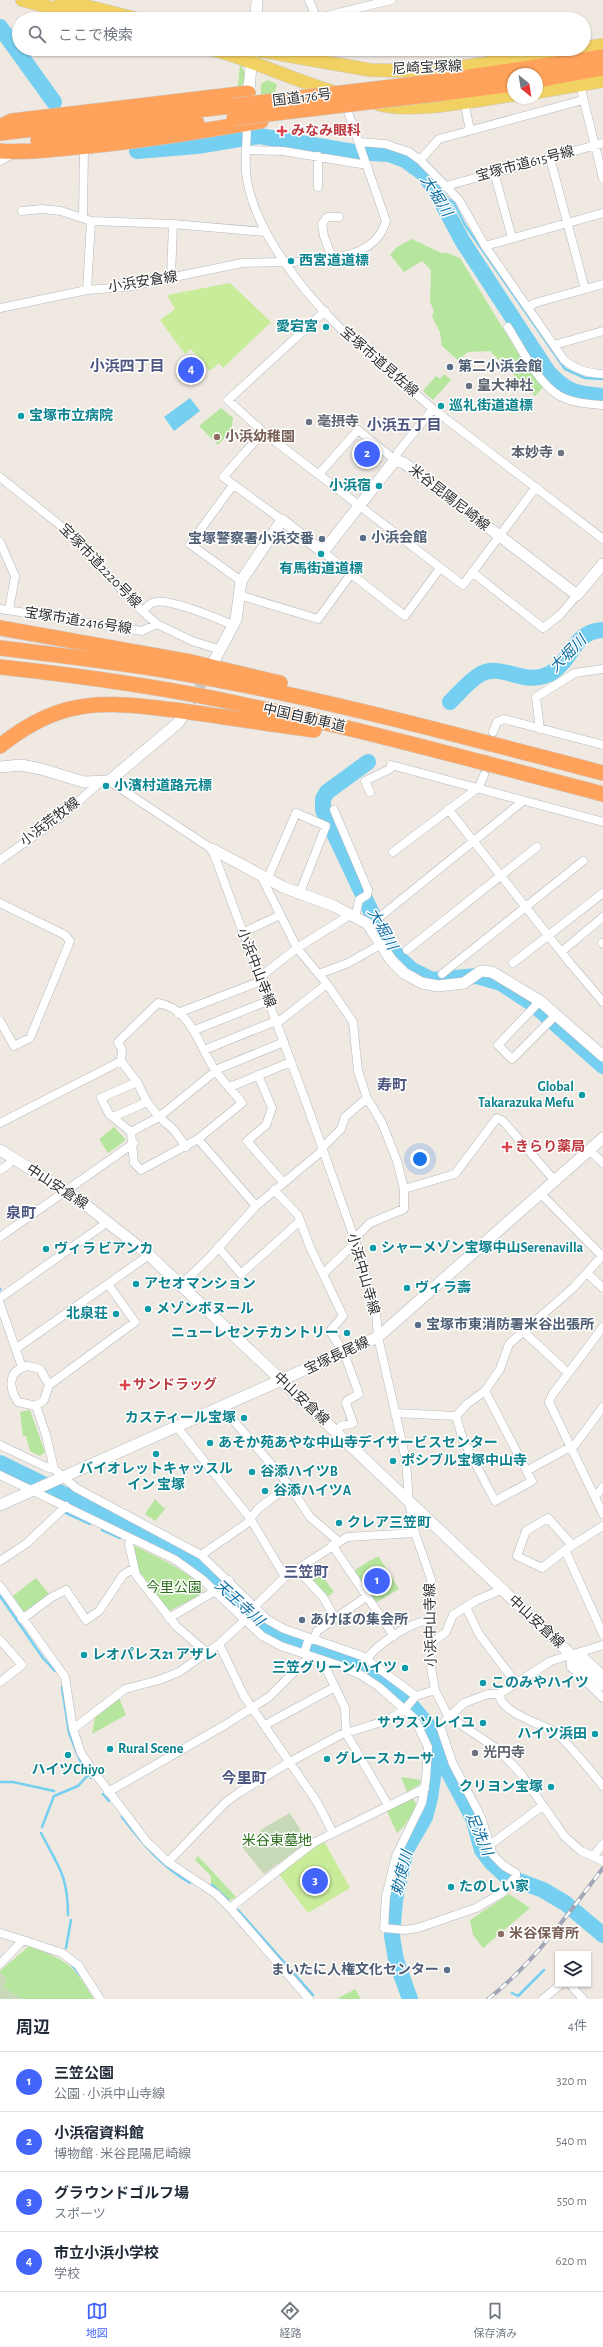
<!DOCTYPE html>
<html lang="ja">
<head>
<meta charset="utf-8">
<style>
  body { margin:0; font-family:"Alegreya Sans","Noto Sans JP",sans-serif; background:#f6f6f7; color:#1f2937 }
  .controls { position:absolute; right:12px; bottom:12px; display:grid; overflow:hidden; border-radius:0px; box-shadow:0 1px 3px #0004 }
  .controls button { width:36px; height:36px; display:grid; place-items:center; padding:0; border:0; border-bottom:1px solid #e0e1e3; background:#fff; color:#1f2937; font:20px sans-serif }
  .compass { position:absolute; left:507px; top:68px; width:36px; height:36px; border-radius:50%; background:#fff; box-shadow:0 1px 3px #0004; rotate:150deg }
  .you { position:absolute; left:420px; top:1159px; width:14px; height:14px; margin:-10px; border:3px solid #fff; border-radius:50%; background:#1a73e8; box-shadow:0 0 0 6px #1a73e833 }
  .badge { display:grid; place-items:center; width:26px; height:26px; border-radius:50%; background:#4264fb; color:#fff; font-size:13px; font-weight:700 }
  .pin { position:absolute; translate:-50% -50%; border:2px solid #fff; box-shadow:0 1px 4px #0006 }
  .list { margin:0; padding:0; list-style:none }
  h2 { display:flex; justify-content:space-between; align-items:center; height:52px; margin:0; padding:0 16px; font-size:17px }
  h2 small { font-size:13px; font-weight:400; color:#747a83 }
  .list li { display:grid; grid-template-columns:26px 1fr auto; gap:12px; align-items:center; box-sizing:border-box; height:60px; padding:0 16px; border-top:1px solid #e0e1e3 }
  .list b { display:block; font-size:15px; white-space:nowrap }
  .list p { margin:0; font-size:13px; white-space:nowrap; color:#747a83 }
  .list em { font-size:13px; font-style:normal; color:#747a83 }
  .icon { flex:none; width:22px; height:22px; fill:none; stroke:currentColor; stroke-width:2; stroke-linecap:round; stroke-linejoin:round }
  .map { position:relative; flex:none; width:603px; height:1999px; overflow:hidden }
  .search { position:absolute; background:#fff; box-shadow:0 1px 3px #0004; left:12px; right:12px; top:12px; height:44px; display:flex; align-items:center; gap:10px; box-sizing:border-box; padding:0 14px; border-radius:22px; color:#747a83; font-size:15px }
  .sheet { height:292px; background:#fff }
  nav { display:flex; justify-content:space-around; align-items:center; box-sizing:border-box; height:56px; border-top:1px solid #e0e1e3; background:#fff; font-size:11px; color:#747a83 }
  nav a { display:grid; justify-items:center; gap:2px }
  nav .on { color:#4264fb }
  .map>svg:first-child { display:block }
</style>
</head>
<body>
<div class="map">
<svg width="603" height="1999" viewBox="0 0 603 1999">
  <rect width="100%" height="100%" fill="#efe9e1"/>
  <path fill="#b6e59e" d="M240 63 245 74 243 84 238 88Z
    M267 80 277 84 275 92 261 96V84Z
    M412 239 441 253H447L460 258 515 348 550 380 535 396 490 351 468 352 458 360 442 346 440 332 432 317 434 311 430 302 431 270 422 261 404 272 390 255 397 247Z
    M444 374 451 380 433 400 423 391 436 376 440 379Z
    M221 408 233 418 231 431 218 445 199 426Z
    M114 1127 126 1140 108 1153 99 1139Z
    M30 1410 45 1452 40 1456 30 1451 26 1436H23L20 1412Z
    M155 1499 165 1509 155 1521 145 1514Z
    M135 1546C152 1555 198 1574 204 1593L169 1611 139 1571 132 1548Z
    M376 1557H379L399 1589 377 1602 372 1600 355 1573 356 1569Z
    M320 1573 334 1592 326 1598 311 1580Z
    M36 1578 50 1595 25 1614 13 1596Z
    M118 1695 126 1715 92 1734 96 1712Z
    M401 1777 421 1780 420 1784 407 1792Z
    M413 1798 417 1806 405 1825 397 1833 387 1811Z
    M198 1856 236 1897 230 1900 211 1883V1876L195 1860Z
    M509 1894 530 1908 483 1948 473 1935 470 1920Z
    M29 1946C68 1961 72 1963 94 1999H23L3 1987 6 1977 0 1973V1971Z
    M355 1989 361 1999H337Z"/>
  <path fill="#c8d9b8" d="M290 1813 308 1842 264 1874 242 1847 265 1827Z
    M0 1973 6 1977 3 1987 23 1999H0Z"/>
  <path fill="#c9ec9a" d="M230 283 271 322 223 368 219 363 210 371 191 349 185 354 160 320 175 309 167 295Z
    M324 1841 350 1888 308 1913 279 1874Z"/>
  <path fill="#75cff0" d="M190 398 200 411 174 431 164 417Z"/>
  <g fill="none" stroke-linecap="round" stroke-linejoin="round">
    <path stroke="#75cff0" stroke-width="2.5" d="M435 190 454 203 465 225 565 369 585 378 603 379
      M0 1289V1290
      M66 1513 90 1524
      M102 1530 120 1538
      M0 1596 43 1658 55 1671
      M62 1687 69 1733 81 1763
      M84 1768 86 1771
      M0 1782H13L54 1791
      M103 1794 109 1801
      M122 1817C142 1843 161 1866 190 1883
      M42 1827 54 1796 78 1786 89 1774 91 1778
      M41 1833C58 1866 68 1875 68 1915
      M212 1885 228 1900
      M238 1910 313 1995
      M66 1948 71 1920
      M72 1965 79 1974
      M512 1993 518 1996 544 1970"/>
    <path stroke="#75cff0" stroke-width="16" d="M0 27 54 102
      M137 151 197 146 259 136 354 152 389 154 405 160 423 173 435 190 463 242 548 372C567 392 575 394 603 396
      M450 702C459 693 469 681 479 675 502 661 524 688 551 673 573 660 573 631 603 630
      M368 762 327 792 323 799V810L383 937 398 957 412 970 432 980 477 976 501 983 533 1004 603 1066
      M0 1463 185 1554 213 1577 266 1628 359 1663 386 1682 404 1697 430 1728 437 1750 473 1818 482 1850 492 1863 506 1876 543 1890 565 1903 603 1935
      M410 1999 396 1960 392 1936 395 1900 406 1850 425 1817 430 1798 437 1750"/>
    <path stroke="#c8c4bd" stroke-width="8" stroke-dasharray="8 4" stroke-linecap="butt" d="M484 775 493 732"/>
    <path stroke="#c8c4bd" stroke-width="11" stroke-dasharray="11 5.5" stroke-linecap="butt" d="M182 716 208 672"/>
    <defs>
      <path id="street" d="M309 0 317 19
        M314 19 391 0
        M327 49 329 64
        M580 85 603 178
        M464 101 470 130
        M247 124C247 140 245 156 246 172 251 226 300 288 337 325 355 343 378 359 398 375L404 384 433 409 603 539
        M359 142 385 144 409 152 420 160 459 200 485 246 564 360C577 370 586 373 603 374
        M247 150 283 151 367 165
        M318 156V187
        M550 158 585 289
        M420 160 439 139 583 100
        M0 161 13 154
        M494 172 512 238
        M446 186 603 143
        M22 211 42 209 61 211 91 221 173 224 266 232
        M83 218 84 147
        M485 246 603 213
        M332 258 324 236 322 224 327 217H339
        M171 278 173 224
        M87 290 91 221
        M528 307 535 303 603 284
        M0 308 87 290 126 287 242 263 279 262 286 263C320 258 374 263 386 221L348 112
        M325 311 228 400 263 432 463 585 536 487
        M508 327C521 348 539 385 560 396 573 403 589 404 603 405
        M554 345 603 331
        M263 432 223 477 282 520
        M319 474 358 430 395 460 398 452 433 409
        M0 477 61 526 142 611C145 609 148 605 152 603 166 596 218 619 233 625
        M233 485 190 544 241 581
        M0 542 15 576 9 610
        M323 552 405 616 440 568
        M472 572 543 628 560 615 577 595
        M239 595 318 619 351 574
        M0 609 142 631 157 624 192 641 221 650
        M142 611 157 624
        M540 729 536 697 575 673 603 669
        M493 732 497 722 504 719 603 745
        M109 781 212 849 307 1105 356 1243 376 1311 378 1337 406 1460 409 1502 415 1533 431 1579 429 1627 431 1667 435 1690 448 1716 499 1750 521 1774 565 1837 581 1851 603 1861
        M370 792 365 781 390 769 391 765 603 822
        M448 809 570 963 603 1002
        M334 810 368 890 367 895 359 900 355 918
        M393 852 479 787 484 775
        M0 860 61 817 99 783
        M261 876 297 948 327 984 353 1022 358 1071 367 1098 382 1123 397 1161 404 1189V1209L370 1223 354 1239
        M267 880 296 813 326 826 299 895
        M0 903 65 935 70 941 30 1038 14 1046 0 1021
        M381 916 523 801
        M242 933 280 915
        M602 943H603
        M407 950 537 847
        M561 952 603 917
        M513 963 603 893
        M319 974 348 963 380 945
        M442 974 583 861
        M260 977 297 948 350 915
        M540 1001 498 1045 512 1059 557 1014
        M178 1013 261 981
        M277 1023 327 984
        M195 1030 268 1001
        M204 1050 276 1021
        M258 1075 272 1108 266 1125 247 1141 283 1182
        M137 1082 101 1098 109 1114 131 1132 134 1163 141 1170 198 1139
        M230 1087 291 1062
        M147 1102 137 1082 121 1061 122 1050 118 1042 158 1003C192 1009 198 1045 215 1070 223 1082 234 1092 242 1103L198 1139 256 1206
        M113 1117 147 1102 159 1117 131 1132
        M0 1123 121 1061
        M186 1147 174 1130 159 1117 218 1069 284 1042
        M322 1148 341 1129 345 1117 367 1098
        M589 1150 603 1163
        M0 1170 8 1165 13 1158
        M404 1189 455 1174 497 1118 503 1121 555 1181
        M274 1190 298 1215 310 1247 343 1316 330 1331 344 1353 359 1394 348 1400 346 1403 353 1423 341 1426 336 1432
        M541 1194 602 1256
        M0 1237 134 1143
        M218 1247 241 1274 300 1221
        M323 1274 351 1247 356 1245
        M588 1274 603 1288
        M180 1286 210 1257 256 1206 323 1150
        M0 1298 102 1226 106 1221
        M0 1304 22 1367
        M603 1327 552 1395 549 1402 603 1514
        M523 1331 568 1373
        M17 1348 149 1255
        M28 1366 40 1369 49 1385 44 1400 36 1406 18 1402C8 1387 8 1370 28 1366Z
        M49 1385 135 1322 108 1284
        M36 1406 46 1435 54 1469
        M222 1407 289 1485 310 1517 338 1541
        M395 1413 456 1416 467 1404 485 1391 500 1369 509 1344 573 1288 603 1255
        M456 1416 463 1440 495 1501 532 1481 485 1391
        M177 1427 250 1518 285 1577
        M0 1445 46 1467 54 1469 76 1488 201 1555 268 1620 284 1629 362 1656 416 1696
        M571 1450 603 1407
        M528 1470 570 1447
        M0 1475 174 1559 202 1579 262 1636 281 1646 338 1665 361 1675 379 1687 414 1718 428 1747 426 1779 422 1803 396 1856 386 1896 384 1928 405 1930 418 1928 476 1908 502 1893 516 1876V1873L504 1866 493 1855 481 1817 453 1764 440 1726 464 1703 488 1694H499L551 1661 603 1645
        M595 1497 603 1487
        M603 1526 565 1550 603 1634
        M132 1539 129 1544 136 1575 176 1626 206 1652
        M332 1545 394 1636
        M565 1550 542 1568 517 1556 526 1531 548 1518 572 1545
        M201 1555 246 1524 259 1508 289 1485
        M0 1561 27 1543 66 1506
        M297 1569 323 1597 335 1618
        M0 1586 65 1677 73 1729
        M217 1593 229 1580
        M255 1606 285 1577 347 1537 415 1533
        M466 1607 479 1634 516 1683
        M169 1618 215 1591
        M22 1619 52 1597 66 1590 86 1620 99 1611 123 1575 134 1568
        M0 1640 22 1665 0 1682
        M314 1640 317 1631 366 1597
        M219 1644 244 1696 317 1802 333 1833
        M430 1644 446 1632 453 1615 477 1600 501 1590
        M304 1654 309 1638
        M570 1655 571 1667 603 1698
        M575 1656 584 1657 603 1675
        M367 1659C376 1645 413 1620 429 1621
        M335 1687 345 1708 346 1733 388 1805
        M499 1694C501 1713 539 1723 553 1731 563 1736 594 1775 603 1786
        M265 1725 335 1687 322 1661
        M108 1792 225 1725 269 1697 310 1656
        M490 1845 542 1806
        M594 1855 603 1844
        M168 1862 147 1842 91 1768 81 1753 73 1729 125 1689 159 1680 179 1672 219 1644 245 1620
        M230 1908 313 1843 425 1788
        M0 1933 23 1940
        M0 1964 23 1940 62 1953 78 1965 100 1999
        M570 1984 583 1999
        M309 1999 230 1908 216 1894 168 1862 226 1802 240 1792 288 1763 340 1735 388 1720 404 1710 416 1696 435 1690
        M543 1999 561 1984"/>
      <path id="secondary" d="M256 19 257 0
        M248 101 252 55
        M215 659 236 620 241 581 282 520 323 552 395 460 404 463 577 595 603 564
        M0 767 21 765 41 769 84 782 109 781 178 723 182 717
        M212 849 283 887 334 906 368 924 391 960 404 973 422 983 438 986 464 983 481 971 492 972 540 1001 603 1056
        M0 1150 77 1198 149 1255 603 1685
        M0 1505 378 1337 603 1138"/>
      <path id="primary" d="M22 0 94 19
        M61 0 138 19
        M210 49C254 60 294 81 338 93
        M251 49 370 70 413 71 468 66 603 45
        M537 92 603 81
        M378 104C412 114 476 100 513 95"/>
      <path id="highway" d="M537 80 603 68
        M442 81 603 57
        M444 93 513 84
        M0 127 12 121 248 93
        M0 133 232 106
        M38 140 197 123
        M0 151C22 153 45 150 67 148 132 143 196 132 261 121
        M0 628 191 662 280 683
        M0 648C58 655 117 662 175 672 319 697 461 736 603 773
        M0 667C82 676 164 687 245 705 365 730 484 763 603 794
        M0 746C20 730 41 717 66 710 102 700 139 706 175 710 221 716 267 724 314 730"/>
    </defs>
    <use href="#street" stroke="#b4b7c1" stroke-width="9"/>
    <use href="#secondary" stroke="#b4b7c1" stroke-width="12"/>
    <use href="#primary" stroke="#c9c9c9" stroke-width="14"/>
    <use href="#highway" stroke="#c9c9c9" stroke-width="16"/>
    <use href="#street" stroke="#fff" stroke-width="8"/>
    <use href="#secondary" stroke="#fff" stroke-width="11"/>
    <use href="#primary" stroke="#f2d163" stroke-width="13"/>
    <use href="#highway" stroke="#ffa35c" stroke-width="15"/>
    <defs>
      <path id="rail" d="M488 1999C534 1963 568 1914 603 1868"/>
    </defs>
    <use href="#rail" stroke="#a3a6b8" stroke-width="4"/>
    <use href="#rail" stroke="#fff" stroke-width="2.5" stroke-dasharray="8" stroke-linecap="butt"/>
    <defs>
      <path id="highway-bridge" d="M232 106 442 81
        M234 118 444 93"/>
    </defs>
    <use href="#highway-bridge" stroke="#c9c9c9" stroke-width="16" stroke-linecap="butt"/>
    <use href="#highway-bridge" stroke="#ffa35c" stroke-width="15"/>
  </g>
  <g fill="#e0444e" stroke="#fff" stroke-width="1.5">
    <path d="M280 125h4v4h4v4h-4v4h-4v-4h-4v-4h4z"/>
    <path d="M505 1141h4v4h4v4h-4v4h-4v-4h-4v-4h4z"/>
    <path d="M123 1379h4v4h4v4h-4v4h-4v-4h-4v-4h4z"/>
  </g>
  <g fill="#0f9aa8" stroke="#fff" stroke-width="1.5">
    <circle cx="291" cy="261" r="4"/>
    <circle cx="326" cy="327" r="4"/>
    <circle cx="441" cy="406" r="4"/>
    <circle cx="21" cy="416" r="4"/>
    <circle cx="379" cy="486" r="4"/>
    <circle cx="321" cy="554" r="4"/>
    <circle cx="106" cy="786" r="4"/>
    <circle cx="582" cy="1095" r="4"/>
    <circle cx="373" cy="1248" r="4"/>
    <circle cx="46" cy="1249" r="4"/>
    <circle cx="136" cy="1284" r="4"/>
    <circle cx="407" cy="1288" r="4"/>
    <circle cx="148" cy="1309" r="4"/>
    <circle cx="116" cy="1314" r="4"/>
    <circle cx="347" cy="1333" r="4"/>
    <circle cx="244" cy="1418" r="4"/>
    <circle cx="210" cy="1443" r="4"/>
    <circle cx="156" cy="1454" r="4"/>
    <circle cx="393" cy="1461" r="4"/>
    <circle cx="252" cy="1472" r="4"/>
    <circle cx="265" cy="1491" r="4"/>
    <circle cx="339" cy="1523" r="4"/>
    <circle cx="84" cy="1655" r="4"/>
    <circle cx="405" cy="1668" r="4"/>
    <circle cx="483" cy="1683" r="4"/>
    <circle cx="483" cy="1723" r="4"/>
    <circle cx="595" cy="1734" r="4"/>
    <circle cx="110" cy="1749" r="4"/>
    <circle cx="68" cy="1755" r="4"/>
    <circle cx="327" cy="1759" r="4"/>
    <circle cx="551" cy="1787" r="4"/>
    <circle cx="451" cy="1887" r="4"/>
  </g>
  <g fill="#5c6f8a" stroke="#fff" stroke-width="1.5">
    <circle cx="450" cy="367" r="4"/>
    <circle cx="363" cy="538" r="4"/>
    <circle cx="322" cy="539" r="4"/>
    <circle cx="418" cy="1325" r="4"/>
    <circle cx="302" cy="1620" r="4"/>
    <circle cx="447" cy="1970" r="4"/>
  </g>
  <g fill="#6b7280" stroke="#fff" stroke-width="1.5">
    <circle cx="469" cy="386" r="4"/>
    <circle cx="309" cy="422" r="4"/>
    <circle cx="561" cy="453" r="4"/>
    <circle cx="475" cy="1753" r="4"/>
  </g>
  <g fill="#8d6e63" stroke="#fff" stroke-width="1.5">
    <circle cx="217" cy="437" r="4"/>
    <circle cx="501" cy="1934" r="4"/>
  </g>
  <g text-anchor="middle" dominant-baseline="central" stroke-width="3" stroke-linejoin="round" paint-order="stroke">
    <g font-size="14" fill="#2e2e2e" stroke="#fff">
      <text transform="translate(427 68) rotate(-3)">尼崎宝塚線</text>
      <text transform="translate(302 98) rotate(-7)">国道176号</text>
      <text transform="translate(525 164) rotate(-15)">宝塚市道615号線</text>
      <text transform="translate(143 282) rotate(-9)">小浜安倉線</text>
      <text transform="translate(379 362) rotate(41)">宝塚市道見佐線</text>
      <text transform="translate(449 498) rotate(38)">米谷昆陽尼崎線</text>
      <text transform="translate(100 566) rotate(46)">宝塚市道2220号線</text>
      <text transform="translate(78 621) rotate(9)">宝塚市道2416号線</text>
      <text transform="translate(304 718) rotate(13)">中国自動車道</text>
      <text transform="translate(50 822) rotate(-37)">小浜荒牧線</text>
      <text transform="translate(256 968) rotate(69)">小浜中山寺線</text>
      <text transform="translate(57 1187) rotate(33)">中山安倉線</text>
      <text transform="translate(363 1274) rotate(74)">小浜中山寺線</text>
      <text transform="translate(337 1356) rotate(-25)">宝塚長尾線</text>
      <text transform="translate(301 1399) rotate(43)">中山安倉線</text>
      <text transform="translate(536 1622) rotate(43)">中山安倉線</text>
      <text transform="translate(431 1625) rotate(-91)">小浜中山寺線</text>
    </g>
    <g font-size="14" font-weight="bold" fill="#be3a42" stroke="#fff" text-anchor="start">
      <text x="291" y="131">みなみ眼科</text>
      <text x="515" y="1147">きらり薬局</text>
      <text x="133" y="1385">サンドラッグ</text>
    </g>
    <g font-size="14" font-weight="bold" fill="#0d838f" stroke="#fff" text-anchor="start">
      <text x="299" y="261">西宮道道標</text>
      <text x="318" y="327" text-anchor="end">愛宕宮</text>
      <text x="449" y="406">巡礼街道道標</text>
      <text x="29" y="416">宝塚市立病院</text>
      <text x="371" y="486" text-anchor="end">小浜宿</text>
      <text x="321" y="569" text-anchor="middle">有馬街道道標</text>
      <text x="114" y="786">小濱村道路元標</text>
      <text x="574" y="1087" text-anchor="end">Global<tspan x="574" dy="16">Takarazuka Mefu</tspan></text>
      <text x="381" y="1248">シャーメゾン宝塚中山Serenavilla</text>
      <text x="54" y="1249">ヴィラ ビアンカ</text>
      <text x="144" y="1284">アセオマンション</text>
      <text x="415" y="1288">ヴィラ壽</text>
      <text x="156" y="1309">メゾンボヌール</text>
      <text x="108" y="1314" text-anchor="end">北泉荘</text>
      <text x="339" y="1333" text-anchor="end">ニューレセンテカントリー</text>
      <text x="236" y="1418" text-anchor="end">カスティール宝塚</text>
      <text x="218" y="1443">あそか苑あやな中山寺デイサービスセンター</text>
      <text x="401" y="1461">ポシブル宝塚中山寺</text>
      <text x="156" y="1469" text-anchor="middle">バイオレットキャッスル<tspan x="156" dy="16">イン 宝塚</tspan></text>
      <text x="260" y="1472">谷添ハイツB</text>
      <text x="273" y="1491">谷添ハイツA</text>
      <text x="347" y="1523">クレア三笠町</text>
      <text x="92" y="1655">レオパレス21 アザレ</text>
      <text x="397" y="1668" text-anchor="end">三笠グリーンハイツ</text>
      <text x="491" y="1683">このみやハイツ</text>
      <text x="475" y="1723" text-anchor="end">サウスソレイユ</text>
      <text x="587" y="1734" text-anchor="end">ハイツ浜田</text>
      <text x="118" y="1749">Rural Scene</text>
      <text x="335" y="1759">グレース カーサ</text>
      <text x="68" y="1770" text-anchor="middle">ハイツChiyo</text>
      <text x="543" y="1787" text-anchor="end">クリヨン宝塚</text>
      <text x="459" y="1887">たのしい家</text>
    </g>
    <g font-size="14" font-weight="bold" fill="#4e5e75" stroke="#fff" text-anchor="start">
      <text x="458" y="367">第二小浜会館</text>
      <text x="371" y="538">小浜会館</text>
      <text x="314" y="539" text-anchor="end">宝塚警察署小浜交番</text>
      <text x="426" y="1325">宝塚市東消防署米谷出張所</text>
      <text x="310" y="1620">あけぼの集会所</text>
      <text x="439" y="1970" text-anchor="end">まいたに人権文化センター</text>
    </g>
    <g font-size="14" font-weight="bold" fill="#5b616d" stroke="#fff" text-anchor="start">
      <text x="477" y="386">皇大神社</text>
      <text x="317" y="422">毫摂寺</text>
      <text x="553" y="453" text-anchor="end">本妙寺</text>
      <text x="483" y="1753">光円寺</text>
    </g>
    <g font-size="14" font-weight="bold" fill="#785e54" stroke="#fff" text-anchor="start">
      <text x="225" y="437">小浜幼稚園</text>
      <text x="509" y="1934">米谷保育所</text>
    </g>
    <g font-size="14" fill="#2c6e1b" stroke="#fff">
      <text x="174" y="1588">今里公園</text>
      <text x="277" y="1841">米谷東墓地</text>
    </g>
    <g font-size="15" font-style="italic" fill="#0d6fa3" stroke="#fff">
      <text transform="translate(436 196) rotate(58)">大堀川</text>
      <text transform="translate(568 654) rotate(-45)">大堀川</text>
      <text transform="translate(382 929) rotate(61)">大堀川</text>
      <text transform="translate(239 1603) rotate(42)">天王寺川</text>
      <text transform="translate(479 1834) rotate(67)">足洗川</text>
      <text transform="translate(402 1873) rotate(-76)">勅使川</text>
    </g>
    <g font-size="15" font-weight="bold" fill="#4d5680" stroke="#fff">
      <text x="127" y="366">小浜四丁目</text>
      <text x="404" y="425">小浜五丁目</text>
      <text x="392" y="1085">寿町</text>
      <text x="21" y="1213">泉町</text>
      <text x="306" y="1572">三笠町</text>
      <text x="244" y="1778">今里町</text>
    </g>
  </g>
</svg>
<div class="controls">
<button><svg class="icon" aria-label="layers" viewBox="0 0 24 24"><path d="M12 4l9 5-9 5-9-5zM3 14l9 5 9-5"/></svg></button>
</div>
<svg class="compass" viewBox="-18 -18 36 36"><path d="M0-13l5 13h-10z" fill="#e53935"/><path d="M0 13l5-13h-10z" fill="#747a83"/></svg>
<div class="you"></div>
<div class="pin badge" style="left:377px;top:1581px">1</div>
<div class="pin badge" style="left:367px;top:454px">2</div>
<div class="pin badge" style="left:315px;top:1881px">3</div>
<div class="pin badge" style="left:191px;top:370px">4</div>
<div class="search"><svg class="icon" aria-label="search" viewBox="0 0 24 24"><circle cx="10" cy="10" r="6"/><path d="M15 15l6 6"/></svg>ここで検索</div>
</div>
<section class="sheet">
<h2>周辺<small>4件</small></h2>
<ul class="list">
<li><span class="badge">1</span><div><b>三笠公園</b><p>公園 · 小浜中山寺線</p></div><em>320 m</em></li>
<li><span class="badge">2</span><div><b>小浜宿資料館</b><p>博物館 · 米谷昆陽尼崎線</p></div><em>540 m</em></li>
<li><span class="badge">3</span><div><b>グラウンドゴルフ場</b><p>スポーツ</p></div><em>550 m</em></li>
<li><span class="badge">4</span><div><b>市立小浜小学校</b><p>学校</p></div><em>620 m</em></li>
</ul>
</section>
<nav>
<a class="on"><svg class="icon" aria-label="map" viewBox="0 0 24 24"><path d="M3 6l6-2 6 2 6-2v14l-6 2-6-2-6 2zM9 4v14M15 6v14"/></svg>地図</a>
<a><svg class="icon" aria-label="directions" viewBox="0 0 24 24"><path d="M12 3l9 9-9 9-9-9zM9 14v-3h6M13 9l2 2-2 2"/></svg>経路</a>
<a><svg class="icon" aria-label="saved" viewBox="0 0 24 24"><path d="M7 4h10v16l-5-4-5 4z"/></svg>保存済み</a>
</nav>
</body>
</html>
